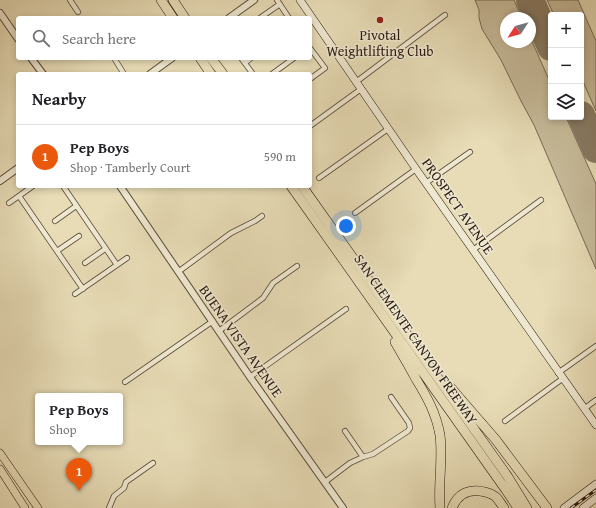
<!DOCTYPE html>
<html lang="en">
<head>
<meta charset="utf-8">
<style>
  body { margin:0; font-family:"Gentium Book Plus",serif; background:#f2f2f2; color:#202124 }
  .controls { position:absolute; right:12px; top:12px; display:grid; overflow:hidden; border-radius:4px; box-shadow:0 2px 6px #0003 }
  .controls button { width:36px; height:36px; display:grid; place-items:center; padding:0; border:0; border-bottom:1px solid #e0e0e0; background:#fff; color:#202124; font:20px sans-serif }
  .compass { position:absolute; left:500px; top:12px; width:36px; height:36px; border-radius:50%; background:#fff; box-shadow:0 2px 6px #0003; rotate:234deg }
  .you { position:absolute; left:346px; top:226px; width:14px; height:14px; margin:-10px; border:3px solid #fff; border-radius:50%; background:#1a73e8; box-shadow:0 0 0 6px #1a73e833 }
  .badge { display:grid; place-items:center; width:26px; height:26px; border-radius:50%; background:#ea580c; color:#fff; font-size:13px; font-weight:700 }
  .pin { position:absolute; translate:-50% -33px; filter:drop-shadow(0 1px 2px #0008) }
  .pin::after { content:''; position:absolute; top:21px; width:14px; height:12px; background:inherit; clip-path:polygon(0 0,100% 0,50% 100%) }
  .popup { position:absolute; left:35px; top:393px; width:88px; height:52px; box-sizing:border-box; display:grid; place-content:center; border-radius:4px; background:#fff; filter:drop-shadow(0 1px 3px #0005); font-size:13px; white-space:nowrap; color:#757577 }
  .popup b { font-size:15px; color:#202124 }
  .popup::after { content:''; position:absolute; left:50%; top:100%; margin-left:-8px; border:8px solid transparent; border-top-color:#fff }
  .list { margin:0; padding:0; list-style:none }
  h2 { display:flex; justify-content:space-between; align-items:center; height:52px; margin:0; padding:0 16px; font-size:17px }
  h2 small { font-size:13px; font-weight:400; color:#757577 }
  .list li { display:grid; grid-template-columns:26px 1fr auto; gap:12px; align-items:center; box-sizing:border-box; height:64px; padding:0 16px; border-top:1px solid #e0e0e0 }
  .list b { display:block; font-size:15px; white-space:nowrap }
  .list p { margin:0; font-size:13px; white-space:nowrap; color:#757577 }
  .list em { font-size:13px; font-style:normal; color:#757577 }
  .icon { flex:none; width:22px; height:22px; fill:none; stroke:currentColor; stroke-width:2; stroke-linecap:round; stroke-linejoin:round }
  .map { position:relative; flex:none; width:596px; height:508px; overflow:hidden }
  .search { position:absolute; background:#fff; box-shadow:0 2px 6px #0003; left:16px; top:16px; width:296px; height:44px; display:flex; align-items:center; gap:10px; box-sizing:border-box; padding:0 14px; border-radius:4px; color:#757577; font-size:15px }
  .panel { position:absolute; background:#fff; box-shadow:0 2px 6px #0003; left:16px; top:72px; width:296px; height:116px; border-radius:4px }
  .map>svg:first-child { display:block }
</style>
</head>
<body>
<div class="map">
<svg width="596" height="508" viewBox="0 0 596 508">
  <rect width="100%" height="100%" fill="#e7dcb6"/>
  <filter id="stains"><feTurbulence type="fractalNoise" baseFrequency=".005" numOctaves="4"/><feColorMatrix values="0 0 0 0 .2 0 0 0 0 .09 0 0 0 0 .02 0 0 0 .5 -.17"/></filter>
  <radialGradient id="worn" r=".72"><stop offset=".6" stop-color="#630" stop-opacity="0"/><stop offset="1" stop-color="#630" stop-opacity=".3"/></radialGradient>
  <path fill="#c7bb9a" stroke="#786a55" d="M475 0H514L522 18H506V42H530V37L551 84V117H566L596 184V269L534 125 521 101 501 60 482 29 479 18V10Z
    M547 0H578L596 41V111L581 77V15H554Z"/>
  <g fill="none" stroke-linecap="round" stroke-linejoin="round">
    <path stroke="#887a63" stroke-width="11" d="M529 0 532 6"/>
    <path stroke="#887a63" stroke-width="28" d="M530 0 551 47
      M581 115 596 149"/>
    <defs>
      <path id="minor" d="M70 0 78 12
        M277 0 289 18
        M260 18 280 4
        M310 48 325 68 310 79
        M114 58 124 74
        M241 58 253 74
        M245 63 251 58
        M272 74 294 58
        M356 82 445 15
        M310 126 361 89
        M319 178 388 129
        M426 183 470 152
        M63 186 117 265
        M19 196 83 289
        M9 203 33 186
        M355 213 416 169
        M55 221 76 206
        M473 250 541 200
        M57 251 79 236
        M85 263 105 249
        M178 272 231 233 255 221 262 216
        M75 294 127 258
        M219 331 263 298 273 283 297 266
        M558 373 596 346
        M250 377 346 309
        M125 382 213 321
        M584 409 596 400
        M505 421 562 379
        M345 431 363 457
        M325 482 350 463 363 457 373 454 408 431 410 428 409 423 391 397
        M109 508 114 496 124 488 126 482 153 463"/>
      <path id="tertiary" d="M0 13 18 39
        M229 18 254 0
        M31 58 43 74
        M150 74 172 58
        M0 181 18 168
        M120 186 250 377 343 508"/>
      <path id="secondary" d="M300 0 416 169 596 425
        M564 508 596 484
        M583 508 596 498"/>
      <path id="primary" d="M0 453 38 508
        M0 469 25 508"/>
      <path id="motorway" d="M161 0 173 18
        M173 0 185 18
        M200 58 211 74
        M211 58 223 74
        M291 186 506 490 518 508
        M302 186 508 477 527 508
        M395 342C402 354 409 366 416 379 427 397 436 413 440 435 443 459 438 484 440 508
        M451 388 496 440 547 508
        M452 508C458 493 470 488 485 492 489 493 494 495 497 498 499 501 502 505 504 508"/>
    </defs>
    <use href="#minor" stroke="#58493a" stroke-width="6"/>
    <use href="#tertiary" stroke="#58493a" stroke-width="8"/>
    <use href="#secondary" stroke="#291810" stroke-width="8"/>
    <use href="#primary" stroke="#291810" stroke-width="8"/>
    <use href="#motorway" stroke="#291810" stroke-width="10"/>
    <use href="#minor" stroke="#efe8d0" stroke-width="4.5"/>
    <use href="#tertiary" stroke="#efe8d0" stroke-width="6"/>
    <use href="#secondary" stroke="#efe8d0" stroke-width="7"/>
    <use href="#primary" stroke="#e7dcb6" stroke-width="7"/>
    <use href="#motorway" stroke="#e7dcb6" stroke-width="9"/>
    <defs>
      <path id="rail" d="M571 508 596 490"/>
    </defs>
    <use href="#rail" stroke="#291810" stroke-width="3"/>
    <use href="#rail" stroke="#efe8d0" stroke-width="1.5" stroke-dasharray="4.5" stroke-linecap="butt"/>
  </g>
  <circle fill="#8f2418" stroke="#efe8d0" stroke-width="1.5" cx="380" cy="20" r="4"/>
  <g text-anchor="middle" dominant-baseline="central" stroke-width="3" stroke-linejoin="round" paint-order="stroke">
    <g font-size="14" fill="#291810" stroke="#efe8d0">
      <text x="380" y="35">Pivotal<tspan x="380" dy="16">Weightlifting Club</tspan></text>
    </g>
    <g font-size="14" fill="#291810" stroke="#efe8d0">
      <text transform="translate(458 206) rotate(55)">PROSPECT AVENUE</text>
      <text transform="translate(416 339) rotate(55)">SAN CLEMENTE CANYON FREEWAY</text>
      <text transform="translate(241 341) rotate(55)">BUENA VISTA AVENUE</text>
    </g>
  </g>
  <rect width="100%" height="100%" filter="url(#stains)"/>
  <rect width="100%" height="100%" fill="url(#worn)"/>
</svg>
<div class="controls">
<button>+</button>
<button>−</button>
<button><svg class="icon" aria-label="layers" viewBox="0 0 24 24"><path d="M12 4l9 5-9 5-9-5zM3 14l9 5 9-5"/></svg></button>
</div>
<svg class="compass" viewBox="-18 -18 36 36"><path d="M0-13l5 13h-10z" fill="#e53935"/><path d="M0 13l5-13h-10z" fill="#757577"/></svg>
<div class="you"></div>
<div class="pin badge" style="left:79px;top:491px">1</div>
<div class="popup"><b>Pep Boys</b>Shop</div>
<div class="search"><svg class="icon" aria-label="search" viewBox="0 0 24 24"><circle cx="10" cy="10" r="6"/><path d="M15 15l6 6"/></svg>Search here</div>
<section class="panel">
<h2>Nearby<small></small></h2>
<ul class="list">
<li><span class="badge">1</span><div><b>Pep Boys</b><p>Shop · Tamberly Court</p></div><em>590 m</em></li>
</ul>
</section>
</div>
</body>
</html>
